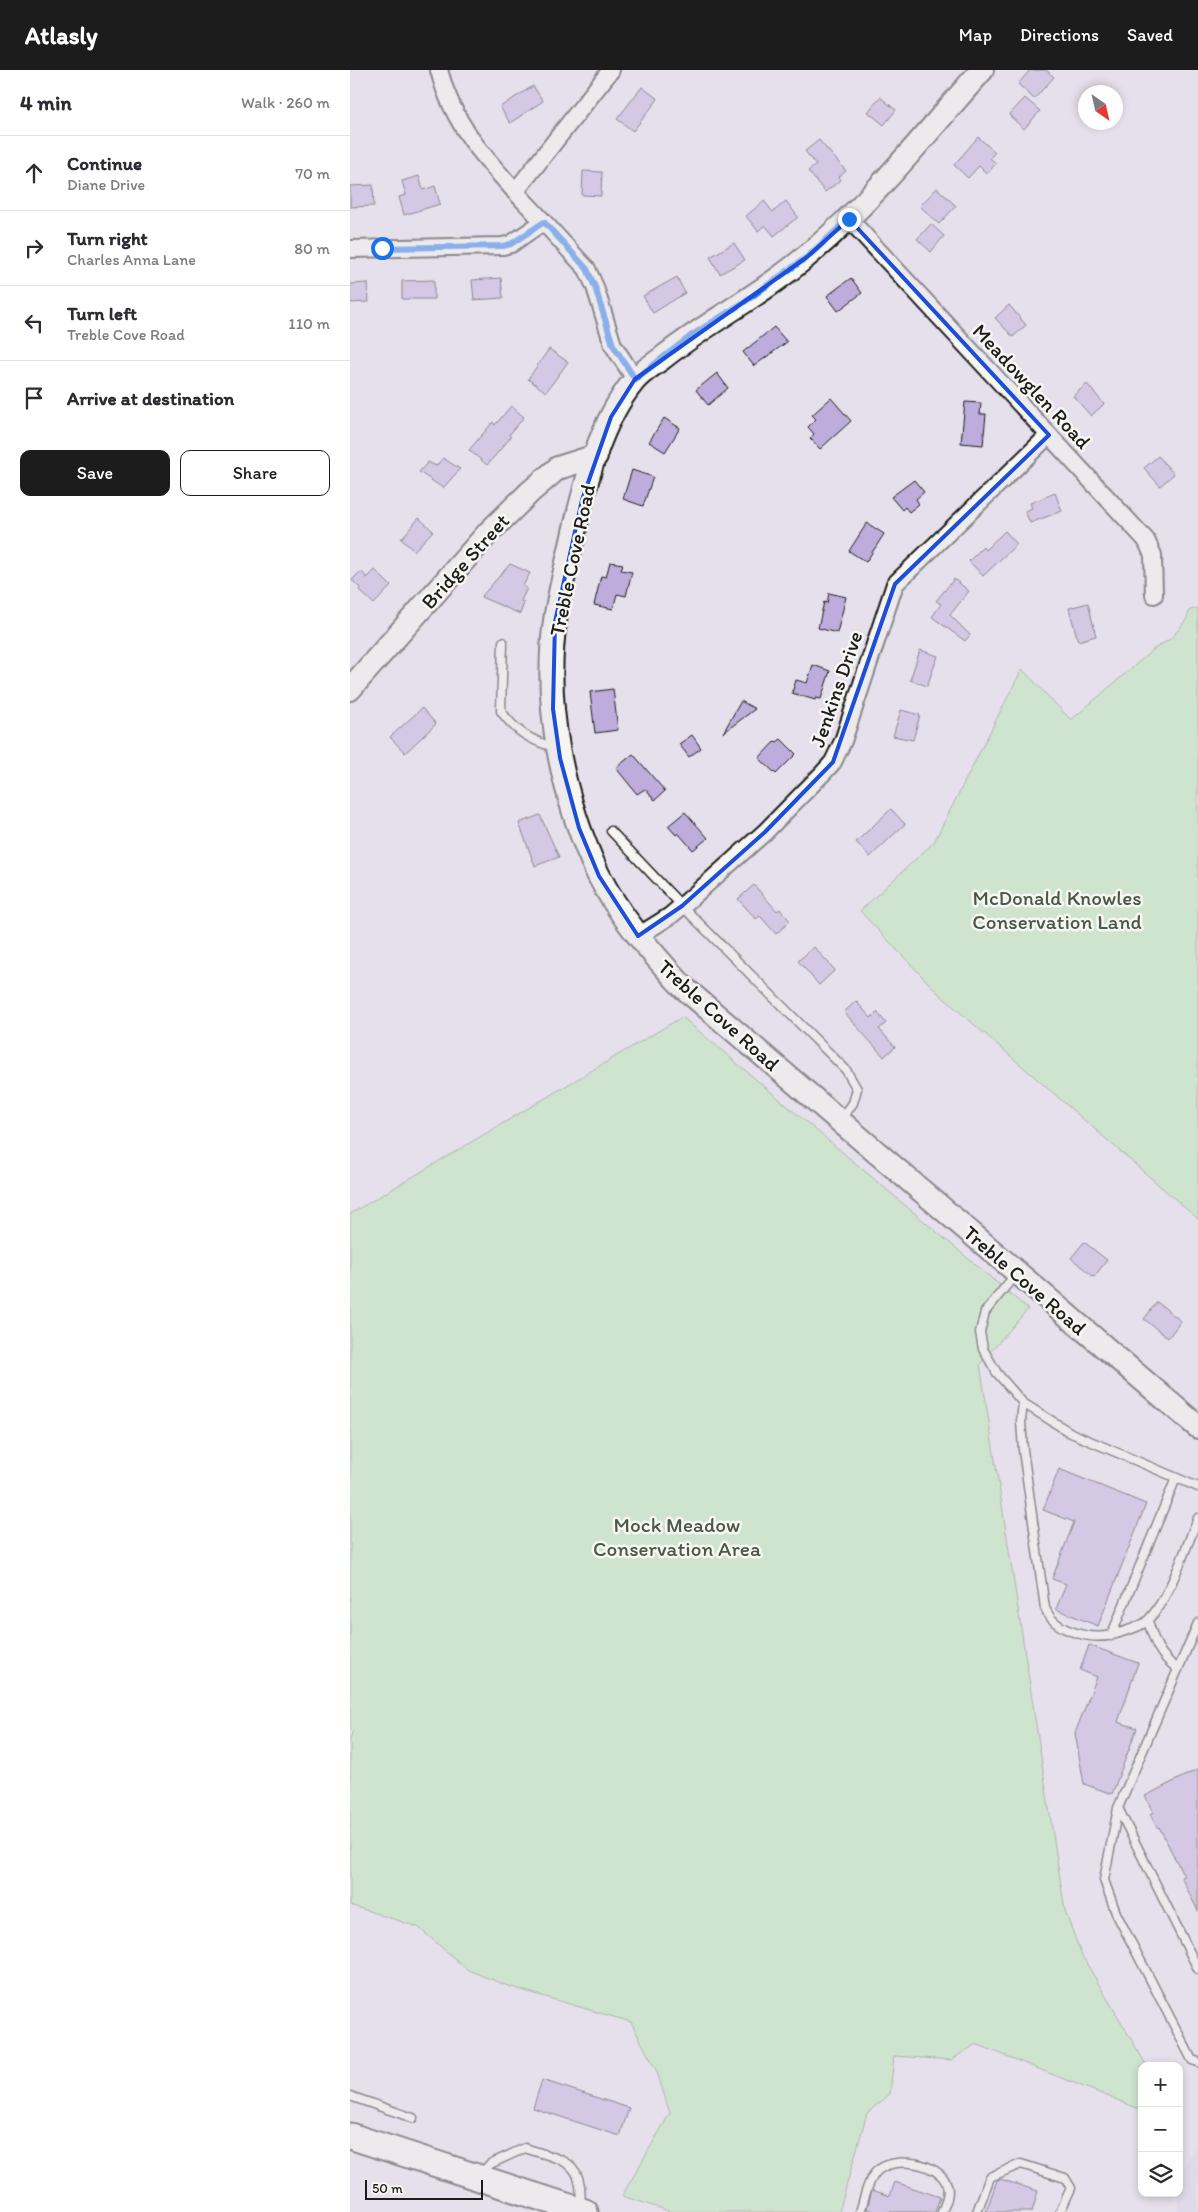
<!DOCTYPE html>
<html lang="en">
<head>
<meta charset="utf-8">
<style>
  body { margin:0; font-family:Itim,sans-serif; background:#f7f7f7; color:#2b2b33 }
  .controls { position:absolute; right:15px; bottom:15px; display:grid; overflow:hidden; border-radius:10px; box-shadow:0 2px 8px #0003 }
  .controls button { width:45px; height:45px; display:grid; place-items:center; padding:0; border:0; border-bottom:1px solid #e1e1e2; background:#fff; color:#2b2b33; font:25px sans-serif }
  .compass { position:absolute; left:728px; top:15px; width:45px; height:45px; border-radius:50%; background:#fff; box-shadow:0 2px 8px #0003; rotate:146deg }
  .scale { position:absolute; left:15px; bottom:12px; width:118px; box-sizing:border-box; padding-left:5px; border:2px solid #1c1c1c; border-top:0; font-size:14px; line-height:18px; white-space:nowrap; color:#1c1c1c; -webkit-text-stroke:4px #f6f6f2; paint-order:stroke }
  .stop { position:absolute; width:15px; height:15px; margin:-11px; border:4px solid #1a73e8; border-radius:50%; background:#fff }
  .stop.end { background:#1a73e8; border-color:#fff; box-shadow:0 1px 5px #0008 }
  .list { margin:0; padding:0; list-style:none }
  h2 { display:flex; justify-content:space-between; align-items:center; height:65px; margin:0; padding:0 20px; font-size:21px }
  h2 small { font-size:16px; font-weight:400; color:#7c7c81 }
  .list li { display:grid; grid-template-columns:32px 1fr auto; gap:15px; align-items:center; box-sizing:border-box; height:75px; padding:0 20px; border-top:1px solid #e1e1e2 }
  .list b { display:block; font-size:19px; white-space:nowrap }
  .list p { margin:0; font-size:16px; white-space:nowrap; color:#7c7c81 }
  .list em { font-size:16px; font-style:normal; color:#7c7c81 }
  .actions { display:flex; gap:10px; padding:15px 20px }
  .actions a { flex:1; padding:11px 0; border:1px solid #1c1c1c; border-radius:10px; text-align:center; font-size:18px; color:#1c1c1c }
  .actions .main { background:#1c1c1c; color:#fff }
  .icon { flex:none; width:28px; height:28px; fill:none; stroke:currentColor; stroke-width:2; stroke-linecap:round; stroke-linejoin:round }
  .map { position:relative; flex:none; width:848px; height:2142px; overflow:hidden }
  header { display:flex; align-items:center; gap:30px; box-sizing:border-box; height:70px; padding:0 25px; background:#1c1c1c; color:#fff }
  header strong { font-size:24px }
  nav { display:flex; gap:28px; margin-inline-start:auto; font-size:18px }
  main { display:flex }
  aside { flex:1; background:#fff }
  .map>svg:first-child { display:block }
</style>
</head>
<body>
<header>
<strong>Atlasly</strong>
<nav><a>Map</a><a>Directions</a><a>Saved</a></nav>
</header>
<main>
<aside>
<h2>4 min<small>Walk · 260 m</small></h2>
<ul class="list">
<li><svg class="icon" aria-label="ahead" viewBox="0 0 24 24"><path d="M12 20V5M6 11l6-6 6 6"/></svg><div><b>Continue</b><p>Diane Drive</p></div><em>70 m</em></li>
<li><svg class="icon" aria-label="right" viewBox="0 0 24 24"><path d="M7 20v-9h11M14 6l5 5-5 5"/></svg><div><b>Turn right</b><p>Charles Anna Lane</p></div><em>80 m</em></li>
<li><svg class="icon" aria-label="left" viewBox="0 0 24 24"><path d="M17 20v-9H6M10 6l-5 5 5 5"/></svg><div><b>Turn left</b><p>Treble Cove Road</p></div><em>110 m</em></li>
<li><svg class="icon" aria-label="arrive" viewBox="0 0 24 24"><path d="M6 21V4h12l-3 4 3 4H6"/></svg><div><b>Arrive at destination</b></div></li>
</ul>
<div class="actions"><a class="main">Save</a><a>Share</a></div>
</aside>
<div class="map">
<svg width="848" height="2142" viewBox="0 0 848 2142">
  <rect width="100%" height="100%" fill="#e5e0eb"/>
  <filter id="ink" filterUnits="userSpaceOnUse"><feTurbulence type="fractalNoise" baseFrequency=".02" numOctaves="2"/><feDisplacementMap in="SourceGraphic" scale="10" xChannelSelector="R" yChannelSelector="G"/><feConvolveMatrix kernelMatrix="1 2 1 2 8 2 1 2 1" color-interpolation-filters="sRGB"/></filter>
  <g filter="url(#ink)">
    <path fill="#d9d0e6" d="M848 2070V2142H827L834 2098Z"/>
    <path fill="#b4e8aa" stroke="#688263" d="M848 538V1149L588 923 510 841 584 772 672 599 721 650 804 579 822 568 836 550 840 540Z
      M332 947 678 1239 630 1294 715 1841 731 1884 797 1996H792V2040L626 1974 601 1990 544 1986 540 2024 517 2043 489 2142H322L272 2126 320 2043 307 2002 281 1952 158 1916 118 1900 68 1857 0 1835V1668L3 1661 0 1659V1144Z"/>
    <path fill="#beacdc" stroke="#1c1c1c" d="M680 0H696L704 7 684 29 668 14Z
      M183 16 193 31 160 53 150 37Z
      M292 17 308 29 283 61 267 49Z
      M530 27 546 40 534 55 518 42Z
      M675 28 690 41 674 59 659 45Z
      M628 67 645 82 640 88 646 93 637 104 629 96 618 108 604 95Z
      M469 70 496 101 489 107 491 110 475 122 458 101 466 95 455 81Z
      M233 101 252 102 251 126 232 125Z
      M69 106 73 120 85 116 90 134 54 145 49 127 56 125 52 111Z
      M23 115 24 136 0 137V116Z
      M587 118 606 136 589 154 570 136Z
      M414 131 423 142 436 131 448 147 424 166 415 155 408 161 396 146Z
      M581 154 594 166 581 182 567 169Z
      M384 173 395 190 370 204 360 187Z
      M327 207 335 223 303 243 293 226Z
      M151 208 153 228 124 230 122 210Z
      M501 208 512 223 488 241 477 226Z
      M84 210V229H52V211Z
      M18 213 19 232 0 233V214Z
      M659 235 676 255 663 267 645 248Z
      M424 257 437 272 404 296 393 282Z
      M199 279 218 292 196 322 178 309Z
      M367 303 378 318 358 335 346 320Z
      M737 314 754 334 741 346 723 326Z
      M481 328 501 351 470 379 460 368 464 364 458 357 466 349 462 345Z
      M615 332 631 333 630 344H636L633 375 611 373Z
      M161 336 174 347 159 365 161 367 137 395 119 380 143 352 145 355Z
      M314 348 330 358 315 382 299 372Z
      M808 386 824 404 810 416 794 398Z
      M93 388 110 399 93 418 69 402 78 392 86 396Z
      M282 400 303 407 293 436 273 429Z
      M564 410 574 422 566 429 569 434 559 442 555 437 552 440 541 427Z
      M705 423 712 441 680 453 675 441 682 438 680 433Z
      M69 448 83 461 64 481 51 469Z
      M517 453 534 464 516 492 499 481Z
      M655 461 667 474 633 506 619 491 633 477 635 480Z
      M260 492 273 494 271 500 282 502 276 526 267 524 263 539 244 535 251 506 256 507Z
      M160 494 180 503 173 516 177 518 171 531 174 533 170 544 131 527Z
      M25 500 41 516 24 534 9 520 10 518 2 510 11 501 17 508Z
      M604 509 619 521 600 545 620 565 615 571 582 547 591 534 586 531Z
      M479 523 496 527 487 563 468 558 474 532 477 533Z
      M738 533 746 566 728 571 719 538Z
      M570 580 588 586 577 616 560 610Z
      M463 595 480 601 471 629 466 628 465 630 442 623 446 610 457 613Z
      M263 619 268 660 245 663 240 622Z
      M391 631 405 639 373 663Z
      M72 638 86 654 55 683 40 667Z
      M551 640 570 645 563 670 543 666Z
      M342 665 351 678 339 687 329 674Z
      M431 669 446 684 426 704 409 688 425 671 427 672Z
      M283 684 315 721 305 730 295 719 287 724 266 698Z
      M541 739 555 754 520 787 506 772Z
      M335 742 358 768 343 780 328 763 326 765 318 756Z
      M190 745 209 787 185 796 169 753Z
      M404 815 427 841 430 839 440 851 426 864 410 846 406 849 388 829Z
      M464 877 485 900 469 915 448 891Z
      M506 931 521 948 527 942 536 953 529 959 545 977 534 987 494 942Z
      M734 1172 757 1190 744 1207 721 1188Z
      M807 1232 831 1251 818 1268 794 1249Z
      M709 1399 796 1434 748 1556 706 1539 716 1514 702 1509 724 1452 693 1440Z
      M739 1575 788 1593 768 1652 787 1658 762 1724 734 1714 725 1663 747 1607 730 1600Z
      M848 1699V1841L831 1807 834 1806 809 1757 807 1758 800 1744 803 1742 795 1726Z
      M192 2010 279 2038 270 2066 183 2038Z
      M650 2109 688 2121 682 2142H636L647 2110Z
      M545 2112 590 2127 585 2142H526L517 2139 522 2120 540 2126Z"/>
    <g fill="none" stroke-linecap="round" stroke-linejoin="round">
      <defs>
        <path id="service" d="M153 572 151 641C165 661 181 671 204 677
          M261 761 332 836 496 1000 507 1019 503 1033 491 1050
          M665 1205 635 1242 630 1262 633 1279 647 1303 673 1333 721 1363 848 1417
          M673 1333 671 1351 673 1380 695 1538C702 1555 717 1561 734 1565 747 1568 759 1567 772 1562 781 1559 793 1556 799 1549 820 1527 836 1477 848 1448
          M798 1551C804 1571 809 1586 828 1599
          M848 1553 768 1738 754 1810 766 1843 842 1990 848 1992
          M761 1566 826 1408
          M768 1738 848 1899
          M0 2026 63 2048
          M131 2104 140 2094 175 2078C213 2091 235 2089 230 2137
          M510 2142C514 2130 517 2112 526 2102 542 2085 590 2092 597 2115 600 2124 595 2134 592 2142
          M627 2142 640 2107 671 2094 715 2108 721 2118 710 2142"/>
        <path id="minor" d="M89 0C103 56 137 91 175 132 196 154 216 177 237 199L245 217 263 275 285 309
          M165 122 261 0
          M499 149 796 470 803 485 804 525
          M0 179 153 176 161 174 193 152
          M288 866 320 846 332 836 415 762 474 702 483 692 493 671 545 514 699 365"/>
        <path id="secondary" d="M632 0C576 63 523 131 458 185 414 223 361 250 315 286 305 294 292 301 284 311 250 352 236 411 224 462 218 491 209 521 205 551 193 635 212 727 248 804 269 846 301 882 333 917L848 1357
          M0 619 139 462 180 422 208 398 246 386"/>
        <path id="primary" d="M0 2066 235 2142"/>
      </defs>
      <use href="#service" stroke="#1c1c1c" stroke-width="11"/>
      <use href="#minor" stroke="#1c1c1c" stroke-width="20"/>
      <use href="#secondary" stroke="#1c1c1c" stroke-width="26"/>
      <use href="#primary" stroke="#1c1c1c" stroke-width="29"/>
      <use href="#service" stroke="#f6f6f2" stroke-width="8"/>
      <use href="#minor" stroke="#f6f6f2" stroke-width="16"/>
      <use href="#secondary" stroke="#f6f6f2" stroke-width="22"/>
      <use href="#primary" stroke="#f6f6f2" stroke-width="25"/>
    </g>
  </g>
  <g fill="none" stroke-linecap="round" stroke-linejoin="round" filter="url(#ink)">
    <path stroke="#1a73e8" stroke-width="6" d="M32 178 153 176 161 174 194 152 237 199 245 217 263 275 285 309 342 265 391 234 457 187 499 149"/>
  </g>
  <path d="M0 0H848V2142H0ZM499 149 699 365 545 514 483 692 415 762 332 836 288 866 249 806 229 758 210 688 203 639 205 552 232 430 261 347 285 309 457 187Z" fill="#e5e0eb" fill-opacity=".55" fill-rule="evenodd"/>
  <path fill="none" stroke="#1d4ed8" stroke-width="4" stroke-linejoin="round" d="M499 149 699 365 545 514 483 692 415 762 332 836 288 866 249 806 229 758 210 688 203 639 205 552 232 430 261 347 285 309 457 187Z"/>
  <g text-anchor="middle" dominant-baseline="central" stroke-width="5" stroke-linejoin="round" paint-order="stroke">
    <g font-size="21" fill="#1c1c1c" stroke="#f6f6f2">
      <text transform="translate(682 316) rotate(47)">Meadowglen Road</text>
      <text transform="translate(222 490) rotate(-78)">Treble Cove Road</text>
      <text transform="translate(115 491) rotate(-48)">Bridge Street</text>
      <text transform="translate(486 619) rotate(-71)">Jenkins Drive</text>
      <text transform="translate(369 945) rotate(42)">Treble Cove Road</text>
      <text transform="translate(675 1210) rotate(41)">Treble Cove Road</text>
    </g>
    <g font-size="21" fill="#4a5947" stroke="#f6f6f2">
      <text x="707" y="827">McDonald Knowles<tspan x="707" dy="24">Conservation Land</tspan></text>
      <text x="327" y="1454">Mock Meadow<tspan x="327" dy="24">Conservation Area</tspan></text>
    </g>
  </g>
</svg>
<div class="controls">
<button>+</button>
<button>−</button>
<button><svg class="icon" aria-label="layers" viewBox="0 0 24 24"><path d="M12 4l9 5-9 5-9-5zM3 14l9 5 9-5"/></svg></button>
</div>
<svg class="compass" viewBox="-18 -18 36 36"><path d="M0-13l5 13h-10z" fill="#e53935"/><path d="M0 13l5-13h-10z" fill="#7c7c81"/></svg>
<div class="scale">50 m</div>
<div class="stop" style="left:32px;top:178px"></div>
<div class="stop end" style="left:499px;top:149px"></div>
</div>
</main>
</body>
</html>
